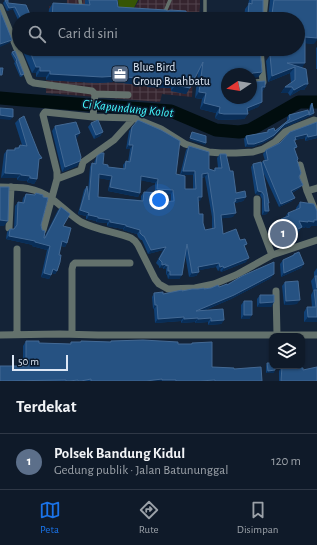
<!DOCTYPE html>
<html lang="id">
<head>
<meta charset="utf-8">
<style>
  body { margin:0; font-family:"Alegreya Sans",sans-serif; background:#182331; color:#f1f3f6 }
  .controls { position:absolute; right:12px; bottom:12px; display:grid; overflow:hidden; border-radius:8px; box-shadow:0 1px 3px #0004 }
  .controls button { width:36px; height:36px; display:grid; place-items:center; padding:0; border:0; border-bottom:1px solid #2f3846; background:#0f1a29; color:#f1f3f6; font:20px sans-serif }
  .compass { position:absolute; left:221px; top:68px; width:36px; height:36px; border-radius:50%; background:#0f1a29; box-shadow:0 1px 3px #0004; rotate:258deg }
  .scale { position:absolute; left:12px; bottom:10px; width:56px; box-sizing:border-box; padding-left:4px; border:2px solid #dde7f5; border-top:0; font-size:11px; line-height:14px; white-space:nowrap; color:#dde7f5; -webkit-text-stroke:3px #0b1a2d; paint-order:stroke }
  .you { position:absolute; left:159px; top:200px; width:14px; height:14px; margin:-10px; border:3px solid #fff; border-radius:50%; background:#1a73e8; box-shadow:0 0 0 6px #1a73e833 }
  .badge { display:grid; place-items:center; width:26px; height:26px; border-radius:50%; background:#1a73e8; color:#fff; font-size:13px; font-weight:700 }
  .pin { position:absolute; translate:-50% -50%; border:2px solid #fff; box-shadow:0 1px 4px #0006 }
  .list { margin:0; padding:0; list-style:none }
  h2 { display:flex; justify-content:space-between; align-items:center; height:52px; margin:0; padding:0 16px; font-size:17px }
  h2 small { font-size:13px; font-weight:400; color:#9ba1a8 }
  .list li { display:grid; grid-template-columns:26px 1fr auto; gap:12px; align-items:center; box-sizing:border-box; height:56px; padding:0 16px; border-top:1px solid #2f3846 }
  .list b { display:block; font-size:15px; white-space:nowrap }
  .list p { margin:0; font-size:13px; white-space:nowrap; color:#9ba1a8 }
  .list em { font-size:13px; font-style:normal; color:#9ba1a8 }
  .icon { flex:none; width:22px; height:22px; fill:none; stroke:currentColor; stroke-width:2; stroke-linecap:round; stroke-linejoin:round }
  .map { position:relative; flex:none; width:317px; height:381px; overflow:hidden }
  .search { position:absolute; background:#0f1a29; box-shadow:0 1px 3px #0004; left:12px; right:12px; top:12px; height:44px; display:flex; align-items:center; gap:10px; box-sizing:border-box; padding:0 14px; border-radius:22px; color:#9ba1a8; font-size:15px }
  .sheet { height:108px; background:#0f1a29 }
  nav { display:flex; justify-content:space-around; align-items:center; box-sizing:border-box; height:56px; border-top:1px solid #2f3846; background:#0f1a29; font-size:11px; color:#9ba1a8 }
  nav a { display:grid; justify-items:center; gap:2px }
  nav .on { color:#1a73e8 }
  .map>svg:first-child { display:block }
</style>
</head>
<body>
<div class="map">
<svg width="317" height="381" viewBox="0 0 317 381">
  <defs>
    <pattern id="industrial-grid" width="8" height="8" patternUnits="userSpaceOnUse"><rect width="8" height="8" fill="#35242e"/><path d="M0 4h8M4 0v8" fill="none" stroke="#52444d"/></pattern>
  </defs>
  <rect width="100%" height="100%" fill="#142337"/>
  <path fill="url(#industrial-grid)" d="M67 0H85V8L133 11 139 0H200V7L199 15 196 19H49V6L67 7Z
    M47 49H183L194 55 192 97 162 94 160 102 46 93Z"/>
  <path fill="#365505" d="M118 0H138L133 10 119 9Z"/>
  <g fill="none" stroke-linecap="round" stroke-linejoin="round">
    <path stroke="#010d0e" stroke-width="13" d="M0 98 23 100 171 111 216 130 239 132 250 130 299 102H317"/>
    <path stroke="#63716c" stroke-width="3.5" d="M80 0 81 7
      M164 14 170 0
      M203 19 205 14V0"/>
    <path stroke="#63716c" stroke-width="7" d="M0 7 30 81 34 83 92 91 95 94 93 117
      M263 19 265 0
      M251 83 263 82 260 49
      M95 94 128 95
      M300 165 307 191 317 215
      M57 179 81 170 83 162 114 140 134 118
      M0 187C20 187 36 187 52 199 62 206 71 216 81 222 97 230 115 232 131 238L135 241 138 245 155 279 159 284 168 289 195 288 214 284 236 275 272 255 317 240
      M307 191 317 188
      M257 199V215L272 255
      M9 228 11 187
      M43 230 57 179V172L43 115 45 112 93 117 134 118 161 129 185 144 209 152 221 153H236L253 152 263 149 275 142 285 132 296 127 314 120 317 121
      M17 249V334
      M276 291 277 335
      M72 334V269L73 265 75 263H130
      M0 335 60 334 98 335H317"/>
  </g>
  <path fill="#104075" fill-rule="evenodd" d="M5 0 8 3 26 5 32 19H19V22L13 9 7 11 3 3Z
    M85 0H117L118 7 186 19H48L49 9 53 3 85 5Z
    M249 0H263V15L265 17 268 18 270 0H317L314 44 305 43 302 68 308 84 304 90H300L290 96 288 93H281L285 87 291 83 290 73 268 82 266 61 270 55H276L275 49H298V19H244L245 9 248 5Z
    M317 47V69H316V48Z
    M22 49H188L195 50V49H260L262 72 258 77 251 78 227 74 253 82 265 87 262 92V102L258 107 248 111V114L244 119 219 120 215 118 216 113 200 109 202 99 195 98 198 71 186 94 171 91V88L147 87 146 84H132L114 82 98 83 63 81 46 80V77H36V73H32Z
    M15 51 23 76 20 77 14 63 15 62 11 54 12 52Z
    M312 103 313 115 307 117 308 116 306 118 283 128 272 138 261 144 252 147H245L244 139 246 136 267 132 268 130 275 131 287 121V118L289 115 309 112 310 105Z
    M19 119 39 162 37 179 34 184 27 182V181L17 180V178H1L4 154 7 150H14L15 148H17L20 145H22L15 123Z
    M317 122V138L305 141V138L295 140V141L297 147 295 149 297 160 300 188 292 193V201L279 207 263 172 268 204 267 214 262 215V199L260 195 255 194 251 167 253 164 261 163 263 161H265L263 154 266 150Z
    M91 123 103 132 100 136 94 139 88 127Z
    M55 126 80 133 76 138 80 161 77 166 62 172 52 131Z
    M132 127 176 174 185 189H193V175H180L186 150 189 146 209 169 214 170 215 168H218L217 158 220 154 230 171 236 193 246 197 243 201 235 203H234L233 217 222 218 223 234 240 240 247 244 244 247 246 262 221 272 220 270 218 271 216 267 199 270V272L196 276 189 277 185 254 182 275 179 279H168L167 275H166V269H163V268H159V266L156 263 163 250 148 254 142 240H141L138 237 137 234 123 230V229L107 226V223L96 222V221L87 219H86V216L78 214 84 190 87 186 88 192 90 167 92 163H94L95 160 97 156 103 164 108 167 123 169V165L126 161 128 162 130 149H126L129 131ZM205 177 212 217V229L205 230 203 223 199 214 198 201H200L202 178ZM99 178 110 180 108 191 138 197 140 193 141 180 155 183V193L144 192 141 196V200L98 197ZM160 193 171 194V201L160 202Z
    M36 193 41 225 44 238 58 210 61 207 63 226 67 243 65 247 61 246 59 255 57 271 55 274 52 273 49 279 41 277 47 250 32 246 33 245 6 239 7 232 10 229H14L15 206 18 202 22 203 23 198 26 194 34 195Z
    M300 202 311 226 309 228 305 227 304 228H301L298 233 274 245 271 237 275 231 279 229 277 225 281 219 285 217 288 213 296 210V208Z
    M294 254 304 264 301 268 281 277 280 264 283 260 293 255Z
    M317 268V322H304V312L307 307H312L311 295 313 291 311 281 314 277V272Z
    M271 278 231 299 203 311 224 320 221 324 208 325V322L195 323V322L181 323V321L155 323 154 309H153L152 297 154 293 163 294 219 287 227 285Z
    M285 282 297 304 284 305 282 286Z
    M260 295 274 302 271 307H257V299Z
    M244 301 252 315 249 319H241V305Z
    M26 341 39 343 70 344 71 342H81V341L110 342 111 341 178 344H191L192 343 212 367 234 369 262 381H0L23 366V346Z
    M267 363 274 373H266V366Z
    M282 366 303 370 317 381H279V371Z"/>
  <path fill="#092d56" d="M15 7 13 9 7 11 9 8Z
    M248 15H253L250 19H246Z
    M305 37 317 38V40L314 44 301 43Z
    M12 40 9 43 0 47V44Z
    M287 63H305L301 69 295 67 290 73 268 82 272 76Z
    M36 67H40L36 73H32Z
    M40 71H50L46 77H36Z
    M262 72 258 77 251 78V74L253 73Z
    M50 74 118 76 150 78 146 84H132L114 82 98 83 63 81 46 80Z
    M151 81 175 82 171 88 147 87Z
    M305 84H308L304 90H300L290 96 294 90Z
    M176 85 190 88 186 94 171 91Z
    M262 87H265L261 93Z
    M285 87H292L288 93H281Z
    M199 92 206 93 202 99 195 98Z
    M262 102 258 107 242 114H248L244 119 219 120 215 118 219 113 247 108Z
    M204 103 220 107 216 113 200 109Z
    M314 113 313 115 307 117 309 115Z
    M309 114 306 118 283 128 272 138 261 144 252 147H245L248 144H254L285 124Z
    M0 115 13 117 10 120 0 119Z
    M103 132 100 136 94 139 96 135Z
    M80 133 77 138 72 140 75 135Z
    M307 134 305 138 295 140 293 143 295 137Z
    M317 135V138L305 141 308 137Z
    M190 138 206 143 205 145 189 140Z
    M129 145H133L130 149H126Z
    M80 161 77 166 62 172 65 167Z
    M183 171H195L193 175H180Z
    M5 173 21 174 17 178H1Z
    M208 173 205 177 199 178 202 174Z
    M99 174 112 176 110 180 97 178Z
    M21 175 30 176 27 181 17 180Z
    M141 176 158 179 155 183 138 180Z
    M30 178 37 179 34 184 27 182Z
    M303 185 300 188 289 194 291 191Z
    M110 187 140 193 138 197 108 191Z
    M157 189 173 190 171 194 155 193Z
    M258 191 262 192 260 195 255 194Z
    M198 197H202L200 201H195Z
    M246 197 243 201 235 203 233 205 235 199Z
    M295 198 292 201 279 207 281 204Z
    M80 210 89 213 86 216 78 214Z
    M265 211H269L267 214 262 215Z
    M236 213 233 217 219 219 221 215Z
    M89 215 98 217 96 221 87 219Z
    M98 218 110 220 107 223 96 222Z
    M0 220 8 221 4 226H0Z
    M314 220H317V226H311L309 228 305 227 304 228H301L298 233 274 245 278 239 299 221H308Z
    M110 222 126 225 123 229 107 226Z
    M126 226 140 230 137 234 123 230Z
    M9 236 35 241 33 245 6 239Z
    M62 241 67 243 65 247 59 245Z
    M35 242 50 246 47 250 32 246Z
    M166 247 163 250 148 254 151 250Z
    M249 258 246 262 221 272 224 268Z
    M219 263 216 267 196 271 198 267Z
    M166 264 163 268H159L162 265Z
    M304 264 301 268 281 277 284 273Z
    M168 265 166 269H163L166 266Z
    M223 266 220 270 218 271 220 267Z
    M53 269 57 271 55 274 50 273Z
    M168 271H170L167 275H166Z
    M199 272 196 276 189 277 192 273Z
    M44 273 51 275 49 279 41 277Z
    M274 274 271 278 231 299 193 315 196 311Z
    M170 275H182L179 279H168Z
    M300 300 297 304 284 305 286 301Z
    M274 302 271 307H257L260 303Z
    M155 305H157L154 309H153Z
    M244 315H252L249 319H241Z
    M184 317 181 321 155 323 158 319Z
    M308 317H317V322H304Z
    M198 318 195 322 181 323 184 319Z
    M211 318 208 322 195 323 198 319Z
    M224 320 221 324 208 325 211 321Z
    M275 370 274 373H266L268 371Z
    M162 379 161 381H146Z
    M162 380H176L175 381H161Z
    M215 380 214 381H200Z"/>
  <path fill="#265282" stroke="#436994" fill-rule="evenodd" d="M5 0H8V3L26 5 32 19H21L15 7 9 8Z
    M89 0H117L118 7 166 10 168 11 170 10 186 11 187 19H52L53 3 90 5Z
    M252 0H263V15L265 17 269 18 272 14 274 0H317V38L305 37V63H287L306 69 308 84H305L294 90 292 87H285L295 80V67L272 76 270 55H280V49H298V19H253V15H248L249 3 252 4Z
    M0 10 12 40 0 44Z
    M29 49H188L199 50V49H260L262 72 253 73 251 74H227V98H251V79L253 82 265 81V87H262V102L247 108 248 114H224L219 113 220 107 204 103 206 93 199 92 203 62 190 88 176 85 175 82 151 81 150 78H136L118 76 102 77 67 75 50 74V71H40V67H36Z
    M15 51 24 74 21 75 16 61 17 60 12 52Z
    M0 68H3L2 75H0Z
    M312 103 314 113 309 115Z
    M0 108 13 109V117L0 115Z
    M308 110 309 114 285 124 274 135 263 141 254 144H248L246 136 268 132V130L274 128 275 131 290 119 289 115Z
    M24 116 39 154 42 158 39 159 37 179 30 178V176L21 175V174L5 173 7 150H15V148H19L20 145 27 146 19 119Z
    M98 120 103 132 96 135 91 123Z
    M138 120 161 130 180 141 176 174 185 176V189H196L195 171H183L189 146 209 152V169L215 171V168H222L220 154H226L230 171H233L236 193 245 191 246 197 235 199 236 201 234 202 236 213 221 215 223 234 236 229 240 240 245 239 247 244 244 245 249 258 224 268 223 266 220 267 219 263 198 267 199 272 192 273 187 244 182 275H170V271H168V265L166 266V264L162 265V262L159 259 166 247 151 250 144 236H143L140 233V230L126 226V225L110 222V220L98 218V217L89 215H88L89 213 80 210 87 186 89 200 92 163 96 164 97 156 101 153H104L103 164 108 165V167L125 169 126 161 130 162 133 145H129L132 127ZM208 173 214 213 215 228 205 230 203 223V214H199L198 197H202V174ZM99 174 112 176 110 187 140 193 141 176 158 179 157 189 173 190 174 201 160 202V193L144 192 143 201 98 197Z
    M76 122 80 133 75 135 81 157 80 161 65 167 55 126Z
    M317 122V135L308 137 307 134 295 137 296 140H294L297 147 294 148 298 159 297 160 298 163 301 173 299 177 303 185 291 191 295 198 281 204 263 161 268 160 266 150 280 143 290 132Z
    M192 132 206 136V143L190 138Z
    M261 162 269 203H268L269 211H265L264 195 262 192 258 191 253 164Z
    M0 187H9L8 221 0 220Z
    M36 193 43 195V197L48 198 41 225 42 230 45 231 44 238H45L61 207 70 214 63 226 71 228 67 243 62 241 59 255H61L60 262 57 271 53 269 51 275 44 273 50 246 35 242V241L9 236 10 229H14L17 225 18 202 24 203 26 194 35 195Z
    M300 202 314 204 317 211V220H314V222L308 221V222L299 221 302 227 278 239 275 231 285 226 281 219 289 216 288 213 300 208Z
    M299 252 304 264 284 273 283 260 294 255V254Z
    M274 262V274L234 295 196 311 223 309 224 320 211 321V318L198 319V318L184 319V317L158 319 157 305H155L154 293 163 292V294L182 290V291L192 289H198L204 288V289L211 288 218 285 219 287 227 284V285L242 276Z
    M315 276H317V288Z
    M298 281 300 300 286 301 285 282Z
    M314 290H317V317H308L307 307H316Z
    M260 295H274V302L260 303Z
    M244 301H252V315H244Z
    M143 340 178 342V344H192V343L212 342V367L234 368V369L261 367 262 381H215V380L200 381H176V380H162V379L146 381H91V379L81 381H78V380L69 381H66V380L0 381V366H26V341H39V343L71 344V342H81V341L111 342V341Z
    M267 363H272V366H275V370L268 371Z
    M282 366 303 368V370L317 367V381H281Z"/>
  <defs>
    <symbol id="office-square" viewBox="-11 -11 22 22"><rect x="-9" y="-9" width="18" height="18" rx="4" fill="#5c6f8a" stroke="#0b1a2d"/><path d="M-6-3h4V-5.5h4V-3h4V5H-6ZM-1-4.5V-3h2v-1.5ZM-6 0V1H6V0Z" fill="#fff"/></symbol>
  </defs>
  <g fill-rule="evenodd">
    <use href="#office-square" x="110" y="64" width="20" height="20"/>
  </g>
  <g text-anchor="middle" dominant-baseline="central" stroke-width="3.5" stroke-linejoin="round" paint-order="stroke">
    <g font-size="12" fill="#dde7f5" stroke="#0b1a2d" text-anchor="start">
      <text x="133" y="67">Blue Bird<tspan x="133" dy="14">Group Buahbatu</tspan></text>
    </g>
    <g font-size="13" font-style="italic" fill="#45f9fe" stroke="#0b1a2d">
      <text transform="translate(128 109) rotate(6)">Ci Kapundung Kolot</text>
    </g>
  </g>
</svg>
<div class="controls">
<button><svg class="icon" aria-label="layers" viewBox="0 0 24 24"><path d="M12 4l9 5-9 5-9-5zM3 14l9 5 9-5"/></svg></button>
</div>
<svg class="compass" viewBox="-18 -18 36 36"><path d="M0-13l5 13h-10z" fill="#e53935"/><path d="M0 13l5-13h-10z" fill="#9ba1a8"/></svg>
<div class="scale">50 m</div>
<div class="you"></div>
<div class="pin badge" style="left:283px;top:234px;background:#5c6f8a">1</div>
<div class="search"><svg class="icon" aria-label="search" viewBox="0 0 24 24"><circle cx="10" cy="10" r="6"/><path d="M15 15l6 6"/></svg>Cari di sini</div>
</div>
<section class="sheet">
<h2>Terdekat<small></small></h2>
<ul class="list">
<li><span class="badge" style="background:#5c6f8a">1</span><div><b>Polsek Bandung Kidul</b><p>Gedung publik · Jalan Batununggal</p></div><em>120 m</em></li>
</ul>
</section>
<nav>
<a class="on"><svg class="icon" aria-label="map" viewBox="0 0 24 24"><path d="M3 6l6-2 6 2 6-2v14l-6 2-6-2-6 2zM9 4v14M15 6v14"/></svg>Peta</a>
<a><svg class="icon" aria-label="directions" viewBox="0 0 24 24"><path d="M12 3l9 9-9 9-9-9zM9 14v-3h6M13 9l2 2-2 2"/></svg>Rute</a>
<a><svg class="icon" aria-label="saved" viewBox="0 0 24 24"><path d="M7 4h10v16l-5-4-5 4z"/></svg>Disimpan</a>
</nav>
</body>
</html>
